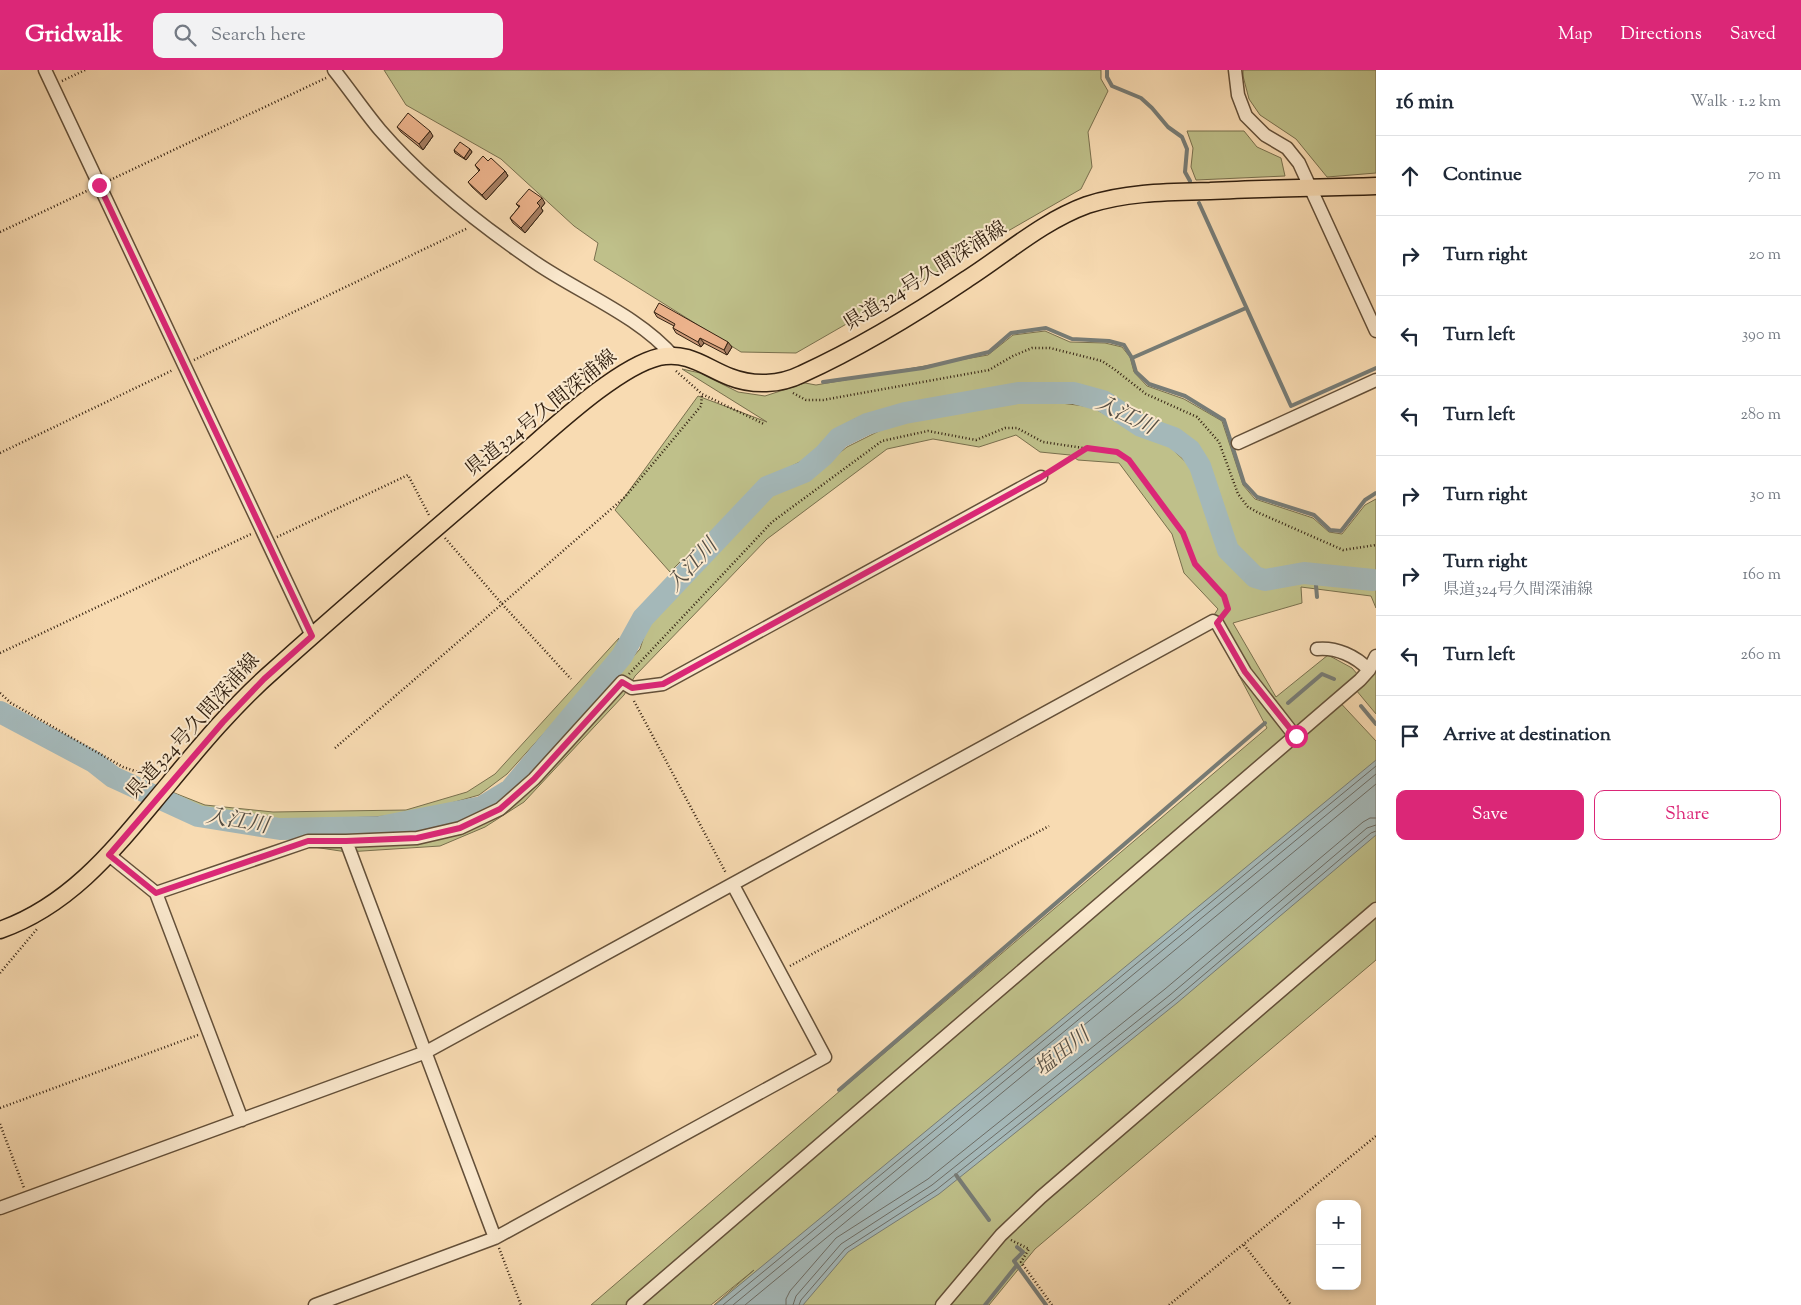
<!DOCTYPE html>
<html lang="en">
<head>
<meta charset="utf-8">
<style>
  body { margin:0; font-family:"Sorts Mill Goudy","Noto Serif JP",serif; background:#f2f2f3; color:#1f2937 }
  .controls { position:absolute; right:15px; bottom:15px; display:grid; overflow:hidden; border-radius:10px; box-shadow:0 2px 8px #0003 }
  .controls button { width:45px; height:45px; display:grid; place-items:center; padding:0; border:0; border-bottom:1px solid #e0e1e3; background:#fff; color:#1f2937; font:25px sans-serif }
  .stop { position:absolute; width:15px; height:15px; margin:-11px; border:4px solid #db2777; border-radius:50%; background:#fff }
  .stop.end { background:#db2777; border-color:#fff; box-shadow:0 1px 5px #0008 }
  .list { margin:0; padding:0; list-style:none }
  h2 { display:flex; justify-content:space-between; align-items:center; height:65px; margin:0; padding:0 20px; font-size:21px }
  h2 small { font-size:16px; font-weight:400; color:#747a83 }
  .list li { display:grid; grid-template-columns:32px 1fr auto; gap:15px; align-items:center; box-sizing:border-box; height:80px; padding:0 20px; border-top:1px solid #e0e1e3 }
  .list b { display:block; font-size:19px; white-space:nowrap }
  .list p { margin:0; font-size:16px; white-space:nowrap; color:#747a83 }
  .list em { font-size:16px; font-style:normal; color:#747a83 }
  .actions { display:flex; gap:10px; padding:15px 20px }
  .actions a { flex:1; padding:11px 0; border:1px solid #db2777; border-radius:10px; text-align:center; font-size:18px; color:#db2777 }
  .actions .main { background:#db2777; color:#fff }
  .icon { flex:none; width:28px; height:28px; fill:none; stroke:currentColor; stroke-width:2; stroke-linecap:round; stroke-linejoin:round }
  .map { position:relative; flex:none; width:1376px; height:1235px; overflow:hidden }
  header { display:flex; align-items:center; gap:30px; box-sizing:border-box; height:70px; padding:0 25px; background:#db2777; color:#fff }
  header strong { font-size:24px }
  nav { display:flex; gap:28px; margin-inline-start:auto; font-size:18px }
  .search { width:350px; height:45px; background:#f2f2f3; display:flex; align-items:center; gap:12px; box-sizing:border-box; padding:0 18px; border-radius:10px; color:#747a83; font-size:19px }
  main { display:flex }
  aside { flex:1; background:#fff }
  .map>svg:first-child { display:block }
</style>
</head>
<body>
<header>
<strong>Gridwalk</strong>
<div class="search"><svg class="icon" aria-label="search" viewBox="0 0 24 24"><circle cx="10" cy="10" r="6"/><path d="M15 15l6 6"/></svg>Search here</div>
<nav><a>Map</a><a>Directions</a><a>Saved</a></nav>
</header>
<main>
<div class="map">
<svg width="1376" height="1235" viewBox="0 0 1376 1235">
  <rect width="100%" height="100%" fill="#f8dbb2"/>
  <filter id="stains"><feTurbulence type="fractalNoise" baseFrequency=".004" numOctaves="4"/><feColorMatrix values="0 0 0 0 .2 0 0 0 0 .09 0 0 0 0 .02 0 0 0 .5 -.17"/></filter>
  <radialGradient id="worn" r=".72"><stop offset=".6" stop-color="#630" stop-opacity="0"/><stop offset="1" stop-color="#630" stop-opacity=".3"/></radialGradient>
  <path fill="#bfc08a" stroke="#79704e" d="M384 0H1101V9L1108 21 1088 62 1092 97 1081 119 796 283 741 282 594 190 598 173 574 156 501 89 406 35Z
    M1243 0H1376V103L1327 107 1296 69 1260 45 1249 29 1243 6Z
    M1187 61H1244L1257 77 1281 88 1285 106 1196 110 1191 97 1193 78Z
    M1045 261 1070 272 1105 273 1122 277 1130 287 1134 302 1147 316 1184 329 1222 351 1243 415 1255 429 1313 448 1329 462 1342 464 1365 435 1376 429V538L1371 526 1301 517 1302 533 1233 553 1276 627 1328 585 1352 598 1365 613 1376 599V644L1351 614 1334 626 1376 671V710L734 1235H714L754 1200 711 1235H591L848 1014 1267 658 1210 551 1218 539 1184 503 1172 464 1119 393 1078 390 1070 385 1040 382 1016 365 979 377 933 369 887 379 767 469 635 606 624 625 524 732 485 757 440 776 347 782 307 776 298 768 410 762 482 741 511 722 640 579 650 547 737 452 781 415 805 410 847 377 883 359 928 346 1030 329 1092 337 1134 361 1170 377 1189 395 1227 489 1262 517 1305 510 1373 515V505L1313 495 1267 503 1240 487 1201 385 1180 367 1134 345 1098 324 1039 313 854 349 817 383 771 407 734 438 670 502 615 440 698 326 767 352 682 299 700 303 738 322 765 326 805 313 816 315 988 285 1013 265Z
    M619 568 614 586 507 704 479 725 410 745 282 751 201 741 172 722 205 735 273 742 406 740 467 722 495 704Z
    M1376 743V890L1035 1179 989 1235H770Z"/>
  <path fill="#a4b8b9" stroke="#777c76" d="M1376 690V765L1177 933 939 1124 848 1182 803 1235H715Z"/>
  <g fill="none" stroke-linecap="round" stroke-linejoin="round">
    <path stroke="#6c6c65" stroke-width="1" d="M723 1235 1376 696
      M733 1235 1376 704
      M745 1235 1376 714
      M786 1235V1229L790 1221 836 1168 928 1109 1165 919 1363 752 1370 748H1376
      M793 1235 796 1226 841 1174 932 1115 1170 925 1367 758 1376 755
      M799 1235 801 1230 845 1179 936 1120 1174 930 1371 763 1376 761"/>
    <path stroke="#777c76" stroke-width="4" d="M1107 0V7L1112 16 1141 28 1152 38 1168 57 1182 67 1187 79 1185 102 1190 111
      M1199 133 1291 336 1376 298
      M1132 288 1246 238
      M823 312 923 298 989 282 1011 263 1046 258 1072 269 1109 271 1124 275 1132 288 1136 302 1149 314 1185 326 1224 350 1244 413 1257 427 1314 445 1330 460 1341 461 1365 430 1376 423
      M1315 504 1317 527
      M1288 633 1322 604 1334 609
      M1361 636 1376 654
      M839 1020 1265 653
      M956 1105 989 1150
      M1017 1195 1046 1235
      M985 1235 1017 1195 1014 1191 1023 1182 1017 1177"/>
    <path stroke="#a4b8b9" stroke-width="22" d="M0 642 94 692 113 707 198 746 280 759 380 757 482 737 510 720 622 586 643 548 767 417 804 402 824 385 839 368 867 354 905 343 1018 323H1074L1103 331 1141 356 1174 368 1190 380 1200 396 1228 480 1255 507 1265 510 1304 503 1373 510"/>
    <defs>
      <path id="minor" d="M45 0 312 566
        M334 0C350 20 364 41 380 60 425 112 480 155 536 193 580 223 639 246 674 287
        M1235 0 1238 25 1246 46 1265 65 1287 78 1299 93 1376 261
        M1238 373 1376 310
        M1317 579C1336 577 1356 586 1369 600
        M346 771 495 1168
        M109 785 156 823 242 1050
        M156 823 308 771H346L417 768 460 758 500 739 534 709 622 612 632 618 663 614 1041 407
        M0 1138 426 982 1213 551 1217 553 1245 602 1295 666
        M315 1235 495 1168 825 987 733 815
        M633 1235 1360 610 1369 600 1376 586
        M942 1235 1001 1165 1041 1127 1376 839"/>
      <path id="major" d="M0 860C74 834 119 773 167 716 200 676 235 634 274 600 354 528 436 458 518 388 552 359 617 297 659 287 689 281 706 298 730 307 753 316 780 315 802 304 859 278 915 244 967 209 1006 184 1043 151 1087 135 1126 122 1169 122 1210 121 1265 118 1321 118 1376 116"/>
    </defs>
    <use href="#minor" stroke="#645039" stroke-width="15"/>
    <use href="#major" stroke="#332111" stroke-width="19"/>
    <path stroke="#332111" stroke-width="2.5" stroke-dasharray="1 2.5" stroke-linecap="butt" d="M62 11 85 0
      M110 110 326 8
      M0 162 89 120
      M194 290 468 158
      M676 301 702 324 764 354
      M793 323 806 330H823L989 300 1013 286 1032 278H1050L1102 291 1114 299 1146 324 1197 347 1219 372 1238 424 1248 437 1259 443 1343 480 1376 475
      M0 383 173 300
      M1050 401 1086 379
      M277 467 408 405 429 445
      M445 468 502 534 625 427 701 336 702 324
      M0 583 251 464
      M629 604 772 452 882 371 928 361 976 370 1005 358H1017L1043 372 1117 383 1129 390 1183 463 1195 494 1224 526 1228 539 1224 544
      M0 623 11 633 123 697 156 708
      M634 631 726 803
      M335 678 502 534 571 609
      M790 896 1049 756
      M0 903 37 859
      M0 1038 198 965
      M0 1054 24 1118
      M1011 1170 1029 1179 1021 1192 1052 1235
      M1244 1175 1291 1235
      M499 1178 521 1235
      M1169 1235 1376 1066"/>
    <use href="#minor" stroke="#fae8cd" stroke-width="12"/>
    <use href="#major" stroke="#f8dbb2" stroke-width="16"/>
  </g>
  <path fill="#cb9978" stroke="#332111" d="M397 57 433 66 423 80 401 62Z
    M470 79 472 82 466 90 455 83 454 80Z
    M488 91 505 101 508 106 486 130 472 117 468 112 479 101 475 95Z
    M545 133 541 138 543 141 525 163 513 153 510 148 519 137 516 134Z
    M654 242 732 277 727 285 704 273 701 277 676 263 673 258 674 256 657 247Z"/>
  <path fill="#a57d61" stroke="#332111" d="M430 61 433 66 423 80 419 74Z
    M470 79 472 82 466 90 464 88Z
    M505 101 508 106 486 130 482 125Z
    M542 128 545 133 541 138 543 141 525 163 521 158 537 133Z
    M700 268 704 273 701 277 698 272Z
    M728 272 732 277 727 285 724 280Z"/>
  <path fill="#ecb28b" stroke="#332111" d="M408 43 430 61 419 74 397 57Z
    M460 72 470 79 464 88 454 80Z
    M483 86 488 91 491 88 505 101 482 125 468 112 480 100 475 95Z
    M529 119 542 128 537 133 540 136 521 158 510 148 520 136 516 134Z
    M659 233 728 272 724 280 700 268 698 272 673 258 675 254 654 242Z"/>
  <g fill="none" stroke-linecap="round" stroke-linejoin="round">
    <path stroke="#db2777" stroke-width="6" d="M99 115 312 566 264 609 223 652 109 785 156 823 308 771H346L417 768 460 758 500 739 534 709 622 612 632 618 663 614 1041 407 1087 378 1117 382 1129 390 1183 463 1195 494 1224 526 1228 539 1217 553 1245 602 1296 666"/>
  </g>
  <g text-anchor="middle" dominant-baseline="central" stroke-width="4" stroke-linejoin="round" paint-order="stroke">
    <g font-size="20" fill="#332111" stroke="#fae8cd">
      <text transform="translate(926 207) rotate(-32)">県道324号久間深浦線</text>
      <text transform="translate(542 344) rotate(-39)">県道324号久間深浦線</text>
      <text transform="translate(194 657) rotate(-48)">県道324号久間深浦線</text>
    </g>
    <g font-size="21" font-style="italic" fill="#554e43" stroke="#fae8cd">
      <text transform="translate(1125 346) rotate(26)">入江川</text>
      <text transform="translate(693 496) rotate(-47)">入江川</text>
      <text transform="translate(237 752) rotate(10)">入江川</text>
      <text transform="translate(1063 983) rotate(-38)">塩田川</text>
    </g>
  </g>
  <rect width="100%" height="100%" filter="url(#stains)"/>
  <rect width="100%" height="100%" fill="url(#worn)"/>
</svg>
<div class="controls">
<button>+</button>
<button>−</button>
</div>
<div class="stop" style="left:1296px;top:666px"></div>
<div class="stop end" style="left:99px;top:115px"></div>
</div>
<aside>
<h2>16 min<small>Walk · 1.2 km</small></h2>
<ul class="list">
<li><svg class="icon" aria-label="ahead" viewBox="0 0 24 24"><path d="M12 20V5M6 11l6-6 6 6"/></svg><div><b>Continue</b></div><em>70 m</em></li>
<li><svg class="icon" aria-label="right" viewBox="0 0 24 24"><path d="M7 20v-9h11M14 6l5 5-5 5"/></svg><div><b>Turn right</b></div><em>20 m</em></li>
<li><svg class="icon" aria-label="left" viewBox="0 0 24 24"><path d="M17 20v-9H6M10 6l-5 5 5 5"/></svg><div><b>Turn left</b></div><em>390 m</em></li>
<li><svg class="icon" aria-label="left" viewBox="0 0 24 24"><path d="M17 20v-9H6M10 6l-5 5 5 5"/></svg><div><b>Turn left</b></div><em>280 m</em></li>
<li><svg class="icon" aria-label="right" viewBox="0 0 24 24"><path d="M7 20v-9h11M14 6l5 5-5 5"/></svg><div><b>Turn right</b></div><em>30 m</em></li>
<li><svg class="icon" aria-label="right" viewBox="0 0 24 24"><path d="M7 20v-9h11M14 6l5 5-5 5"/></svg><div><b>Turn right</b><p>県道324号久間深浦線</p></div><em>160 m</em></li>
<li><svg class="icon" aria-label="left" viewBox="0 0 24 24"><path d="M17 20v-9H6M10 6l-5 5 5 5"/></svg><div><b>Turn left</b></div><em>260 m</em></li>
<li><svg class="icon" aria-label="arrive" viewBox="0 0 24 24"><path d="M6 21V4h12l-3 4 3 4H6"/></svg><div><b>Arrive at destination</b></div></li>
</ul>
<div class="actions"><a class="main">Save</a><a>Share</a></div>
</aside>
</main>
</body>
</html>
